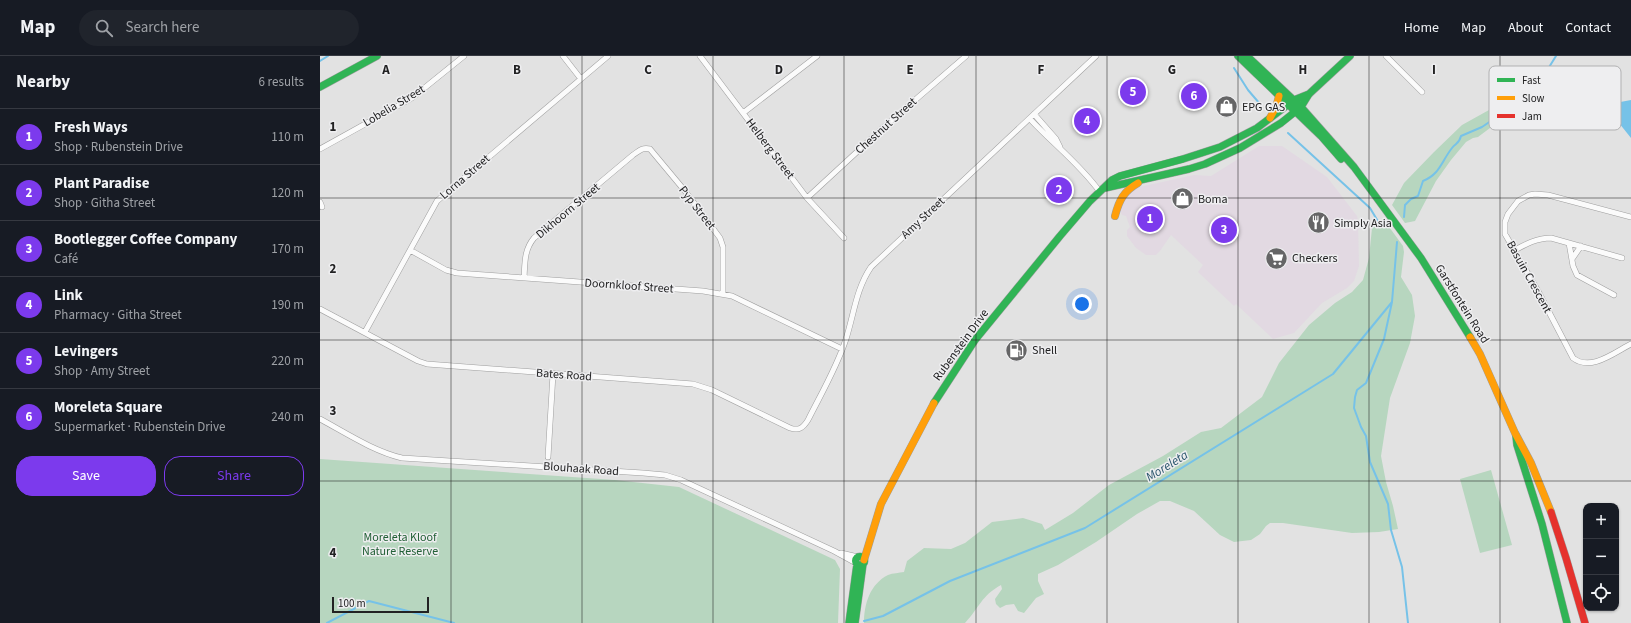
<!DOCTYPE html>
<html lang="en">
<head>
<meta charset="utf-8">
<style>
  body { margin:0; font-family:"Source Sans 3",sans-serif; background:#20242c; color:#f1f3f6 }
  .controls { position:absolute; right:12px; bottom:12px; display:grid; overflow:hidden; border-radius:8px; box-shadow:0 1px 3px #0004 }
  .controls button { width:36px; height:36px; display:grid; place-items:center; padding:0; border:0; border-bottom:1px solid #363941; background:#171b24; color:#f1f3f6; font:20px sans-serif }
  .scale { position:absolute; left:12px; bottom:10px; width:97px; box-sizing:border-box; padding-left:4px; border:2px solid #222223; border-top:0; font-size:11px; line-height:14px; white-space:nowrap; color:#222223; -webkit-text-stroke:3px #eeeef0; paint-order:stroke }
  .you { position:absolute; left:762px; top:248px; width:14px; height:14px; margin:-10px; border:3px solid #fff; border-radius:50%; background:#1a73e8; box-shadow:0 0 0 6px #1a73e833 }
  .badge { display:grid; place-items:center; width:26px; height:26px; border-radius:50%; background:#7c3aed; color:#fff; font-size:13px; font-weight:700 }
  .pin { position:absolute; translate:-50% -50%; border:2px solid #fff; box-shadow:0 1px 4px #0006 }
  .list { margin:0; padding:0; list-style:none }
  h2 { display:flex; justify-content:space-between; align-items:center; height:52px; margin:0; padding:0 16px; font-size:17px }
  h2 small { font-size:13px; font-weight:400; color:#9ea1a6 }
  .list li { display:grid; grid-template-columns:26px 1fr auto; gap:12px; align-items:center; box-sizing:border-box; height:56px; padding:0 16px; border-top:1px solid #363941 }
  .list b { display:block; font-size:15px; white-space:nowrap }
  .list p { margin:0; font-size:13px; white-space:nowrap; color:#9ea1a6 }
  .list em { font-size:13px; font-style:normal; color:#9ea1a6 }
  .actions { display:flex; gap:8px; padding:12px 16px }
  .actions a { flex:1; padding:9px 0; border:1px solid #7c3aed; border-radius:16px; text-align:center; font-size:14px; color:#7c3aed }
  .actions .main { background:#7c3aed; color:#fff }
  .icon { flex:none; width:22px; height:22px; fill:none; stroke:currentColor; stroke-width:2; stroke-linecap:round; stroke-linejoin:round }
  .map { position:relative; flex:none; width:1311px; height:567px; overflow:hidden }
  header { display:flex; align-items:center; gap:24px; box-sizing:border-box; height:56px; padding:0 20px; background:#171b24; border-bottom:1px solid #363941 }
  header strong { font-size:19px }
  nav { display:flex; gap:22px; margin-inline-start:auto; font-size:14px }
  .search { width:280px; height:36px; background:#20242c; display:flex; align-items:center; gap:10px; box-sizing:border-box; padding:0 14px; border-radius:22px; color:#9ea1a6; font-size:15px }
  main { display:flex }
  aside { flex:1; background:#171b24 }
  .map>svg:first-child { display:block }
</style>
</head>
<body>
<header>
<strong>Map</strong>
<div class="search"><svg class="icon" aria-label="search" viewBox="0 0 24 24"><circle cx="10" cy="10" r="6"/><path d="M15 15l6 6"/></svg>Search here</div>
<nav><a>Home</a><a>Map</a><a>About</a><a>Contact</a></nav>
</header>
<main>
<aside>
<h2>Nearby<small>6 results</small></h2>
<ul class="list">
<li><span class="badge">1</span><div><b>Fresh Ways</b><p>Shop · Rubenstein Drive</p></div><em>110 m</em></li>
<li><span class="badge">2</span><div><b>Plant Paradise</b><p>Shop · Githa Street</p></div><em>120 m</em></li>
<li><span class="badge">3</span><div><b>Bootlegger Coffee Company</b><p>Café</p></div><em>170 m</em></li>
<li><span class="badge">4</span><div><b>Link</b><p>Pharmacy · Githa Street</p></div><em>190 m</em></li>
<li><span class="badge">5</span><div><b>Levingers</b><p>Shop · Amy Street</p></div><em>220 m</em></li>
<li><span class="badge">6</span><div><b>Moreleta Square</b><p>Supermarket · Rubenstein Drive</p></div><em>240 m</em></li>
</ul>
<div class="actions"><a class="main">Save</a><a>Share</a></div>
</aside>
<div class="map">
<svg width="1311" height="567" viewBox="0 0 1311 567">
  <rect width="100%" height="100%" fill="#e2e2e2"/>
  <path fill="#e2d9e2" d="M939 90H962L1007 121 1037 160 1038 164 1039 210 1034 225 1027 232 1002 247 974 277 953 283 916 248 914 250 878 216 883 209 851 179 840 195 836 199H826L816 192 807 180V174L810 171 806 160 802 159 800 155 802 141 815 132 874 119 891 120Z"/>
  <path fill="#b7d6bf" d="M1197 29C1204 30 1205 33 1208 40L1182 63 1158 81 1153 82 1146 86 1131 104 1116 125 1095 165 1085 167 1072 149 1084 127 1114 96 1142 69 1169 54Z
    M1064 164 1083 190 1084 196 1081 221 1092 239 1095 260 1090 287 1070 342 1061 400 1066 426 1073 450 1078 473 1059 476 1032 477 963 467H950L946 470 940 478 931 484 914 486 900 479 874 455 850 445H840L817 458 776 486 738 509 718 518V525L724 538 716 542 704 557 698 555 694 548 686 549 680 552 676 548 675 543 682 533 681 529C661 540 660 551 645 567H544C544 548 550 528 568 519 573 517 579 517 584 516L587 505 604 492 631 493 645 487 672 466 703 462 722 468 725 474 753 457 789 429 843 400 881 376 901 372 942 341 959 307 989 269 1015 247 1032 236 1043 224 1049 202 1052 172Z
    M0 403 295 424 359 431 515 504 520 513 518 567H0Z
    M1171 414 1192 489 1160 497 1140 423Z"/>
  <path fill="#76c2e8" d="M1311 44V82L1299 67 1294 51 1295 47Z"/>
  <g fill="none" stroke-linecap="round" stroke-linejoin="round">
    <path stroke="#76c2e8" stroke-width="2" d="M0 5 8 0
      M914 12 928 34 940 48
      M1218 29 1220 31 1267 33 1296 48
      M968 77 1050 152 1059 167
      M1084 161 1085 149 1091 143 1098 140 1103 125C1120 118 1121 106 1132 92 1136 87 1139 88 1141 80L1162 71 1184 56 1218 29 1236 0
      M1072 246 1064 283 1046 327 1037 334 1035 341 1034 352 1041 371 1046 380 1050 406 1068 448 1071 474 1082 511 1088 567
      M544 565 563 560 630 525 765 472 1013 318 1072 246 1077 186
      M7 567 49 545 134 567"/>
    <defs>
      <path id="street" d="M243 0 261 23
        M380 0 487 142 524 182
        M1066 0 1102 36
        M423 57 497 0
        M714 58 736 83 740 91
        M710 63C732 87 760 108 780 136
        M0 93 92 42 144 0
        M487 142 565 70 646 0
        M0 146 2 151
        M1311 161 1228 139 1215 138 1209 139 1198 145 1188 158 1185 166V178L1218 235 1253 302C1271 316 1295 296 1311 288
        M1249 187 1253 210 1257 219 1294 239
        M90 194 126 214 137 217 383 235 412 240 522 293
        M1195 194C1206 188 1217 182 1231 182L1302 202
        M1252 203 1261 190
        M204 222C205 207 204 194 214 182L313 99C319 95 322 91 330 93L365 135 400 182 403 191V238
        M0 253 98 305 107 308 373 328 392 334 470 372C479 375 483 372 488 364 501 338 517 311 526 283 534 258 536 233 551 211L776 0
        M45 276 117 145 288 0
        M0 363C26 377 53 395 82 402L323 417 345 419 361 424 514 495 536 507
        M228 401 233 318
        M521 497 538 501"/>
      <path id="fast" d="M918 0 1001 80 1021 103
        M927 0 981 51 1034 111 1101 202 1150 281
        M0 31 57 0
        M785 132 869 113 885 108 920 92 961 67 981 51 989 38 1030 0
        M614 347 655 284 740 180 770 145 792 124 800 120 863 103 900 91 937 72 974 44 989 38
        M1196 380 1197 389 1222 468 1247 567
        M535.5 505a4.5 4.5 0 1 1 9 0a4.5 4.5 0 1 1-9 0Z
        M529 567 537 508
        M535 567 543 508"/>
      <path id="slow" d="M950 62 956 51 959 40
        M795 160C799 144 804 135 818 127
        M1150 281 1160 298 1195 377 1211 407 1231 456
        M544 504 561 448 614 347"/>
      <path id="jam" d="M1231 456 1246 502 1265 567"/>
    </defs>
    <use href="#street" stroke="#9e9e9e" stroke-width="6"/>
    <use href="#fast" stroke="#9e9e9e" stroke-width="8"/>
    <use href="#slow" stroke="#9e9e9e" stroke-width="8"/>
    <use href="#jam" stroke="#9e9e9e" stroke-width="8"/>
    <use href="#street" stroke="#fbfbfb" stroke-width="5"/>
    <use href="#fast" stroke="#30b455" stroke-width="7"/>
    <use href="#slow" stroke="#ff9f0a" stroke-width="7"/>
    <use href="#jam" stroke="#e5322d" stroke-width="7"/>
  </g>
  <path fill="none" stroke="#222223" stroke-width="1" stroke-opacity="0.55" d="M131 0V567M262 0V567M393 0V567M524 0V567M656 0V567M787 0V567M918 0V567M1049 0V567M1180 0V567M0 142H1311M0 284H1311M0 425H1311"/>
  <defs>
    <symbol id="shop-disc" viewBox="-11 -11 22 22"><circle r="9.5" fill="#656566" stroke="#eeeef0"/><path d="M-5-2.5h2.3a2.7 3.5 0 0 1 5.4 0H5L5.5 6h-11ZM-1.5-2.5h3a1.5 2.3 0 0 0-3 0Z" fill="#fff"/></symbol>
    <symbol id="restaurant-disc" viewBox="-11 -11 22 22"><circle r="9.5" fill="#656566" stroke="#eeeef0"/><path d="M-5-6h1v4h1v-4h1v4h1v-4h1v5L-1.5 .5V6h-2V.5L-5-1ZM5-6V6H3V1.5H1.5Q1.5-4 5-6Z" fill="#fff"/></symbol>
    <symbol id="supermarket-disc" viewBox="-11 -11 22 22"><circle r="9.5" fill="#656566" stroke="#eeeef0"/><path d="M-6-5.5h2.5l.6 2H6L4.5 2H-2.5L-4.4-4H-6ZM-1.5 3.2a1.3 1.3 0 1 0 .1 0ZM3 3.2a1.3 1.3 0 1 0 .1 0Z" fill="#fff"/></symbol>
    <symbol id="fuel-disc" viewBox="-11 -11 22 22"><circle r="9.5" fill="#656566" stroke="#eeeef0"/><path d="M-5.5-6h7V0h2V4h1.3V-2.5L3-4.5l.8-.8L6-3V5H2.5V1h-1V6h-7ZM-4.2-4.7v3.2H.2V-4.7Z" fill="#fff"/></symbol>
  </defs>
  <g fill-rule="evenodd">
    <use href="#shop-disc" x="894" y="38" width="25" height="25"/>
    <use href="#shop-disc" x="850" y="130" width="25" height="25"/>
    <use href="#restaurant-disc" x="986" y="154" width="25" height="25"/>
    <use href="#supermarket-disc" x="944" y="190" width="25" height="25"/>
    <use href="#fuel-disc" x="684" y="282" width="25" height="25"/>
  </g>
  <g text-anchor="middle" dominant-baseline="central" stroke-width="3" stroke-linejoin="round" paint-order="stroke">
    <g font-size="12" fill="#222223" stroke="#eeeef0">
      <text transform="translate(74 50) rotate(-31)">Lobelia Street</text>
      <text transform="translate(566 70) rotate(-42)">Chestnut Street</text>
      <text transform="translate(450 93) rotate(53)">Helberg Street</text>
      <text transform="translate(145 121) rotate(-41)">Lorna Street</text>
      <text transform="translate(377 152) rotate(52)">Pyp Street</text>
      <text transform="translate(248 155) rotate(-40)">Dikhoorn Street</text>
      <text transform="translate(603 162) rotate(-43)">Amy Street</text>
      <text transform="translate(1209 221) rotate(61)">Basuin Crescent</text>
      <text transform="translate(309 230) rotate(4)">Doornkloof Street</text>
      <text transform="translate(1142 248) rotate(58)">Garstfontein Road</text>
      <text transform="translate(641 289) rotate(-54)">Rubenstein Drive</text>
      <text transform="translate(244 319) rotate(4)">Bates Road</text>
      <text transform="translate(261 413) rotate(4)">Blouhaak Road</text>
    </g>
    <g font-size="12" fill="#222223" stroke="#eeeef0" text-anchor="start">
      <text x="922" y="51">EPG GAS</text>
      <text x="878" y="143">Boma</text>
      <text x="1014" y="167">Simply Asia</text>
      <text x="972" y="202">Checkers</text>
      <text x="712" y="294">Shell</text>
    </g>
    <g font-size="12" fill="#226036" stroke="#eeeef0">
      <text x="80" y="481">Moreleta Kloof<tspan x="80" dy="14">Nature Reserve</tspan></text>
    </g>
    <g font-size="13" font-style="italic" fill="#29556c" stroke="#eeeef0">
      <text transform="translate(847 410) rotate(-32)">Moreleta</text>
    </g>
  </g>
  <rect x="1169" y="10" width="132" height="64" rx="6" fill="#eeeef0" stroke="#b1b1b2" stroke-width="1"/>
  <rect x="1177" y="22" width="18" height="4" fill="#30b455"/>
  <rect x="1177" y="40" width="18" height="4" fill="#ff9f0a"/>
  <rect x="1177" y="58" width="18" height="4" fill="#e5322d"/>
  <g font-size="11" fill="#222223">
    <text x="1202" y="28">Fast</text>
    <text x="1202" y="46">Slow</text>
    <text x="1202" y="64">Jam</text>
  </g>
  <g font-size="13" text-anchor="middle" font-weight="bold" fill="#222223" stroke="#eeeef0" stroke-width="3" stroke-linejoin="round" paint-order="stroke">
    <text x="66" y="18">A</text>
    <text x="197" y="18">B</text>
    <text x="328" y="18">C</text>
    <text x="459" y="18">D</text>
    <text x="590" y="18">E</text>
    <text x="721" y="18">F</text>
    <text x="852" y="18">G</text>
    <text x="983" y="18">H</text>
    <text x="1114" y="18">I</text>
    <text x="13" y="75">1</text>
    <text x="13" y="217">2</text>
    <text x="13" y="359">3</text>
    <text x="13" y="501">4</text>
  </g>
</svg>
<div class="controls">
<button>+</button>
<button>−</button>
<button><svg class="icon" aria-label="locate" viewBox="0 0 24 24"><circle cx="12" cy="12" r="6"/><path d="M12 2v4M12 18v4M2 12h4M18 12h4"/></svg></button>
</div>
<div class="scale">100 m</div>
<div class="you"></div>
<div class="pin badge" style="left:830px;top:163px">1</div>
<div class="pin badge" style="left:739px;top:134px">2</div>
<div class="pin badge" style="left:904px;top:174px">3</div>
<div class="pin badge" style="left:767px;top:65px">4</div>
<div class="pin badge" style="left:813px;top:36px">5</div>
<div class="pin badge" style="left:874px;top:40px">6</div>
</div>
</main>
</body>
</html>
